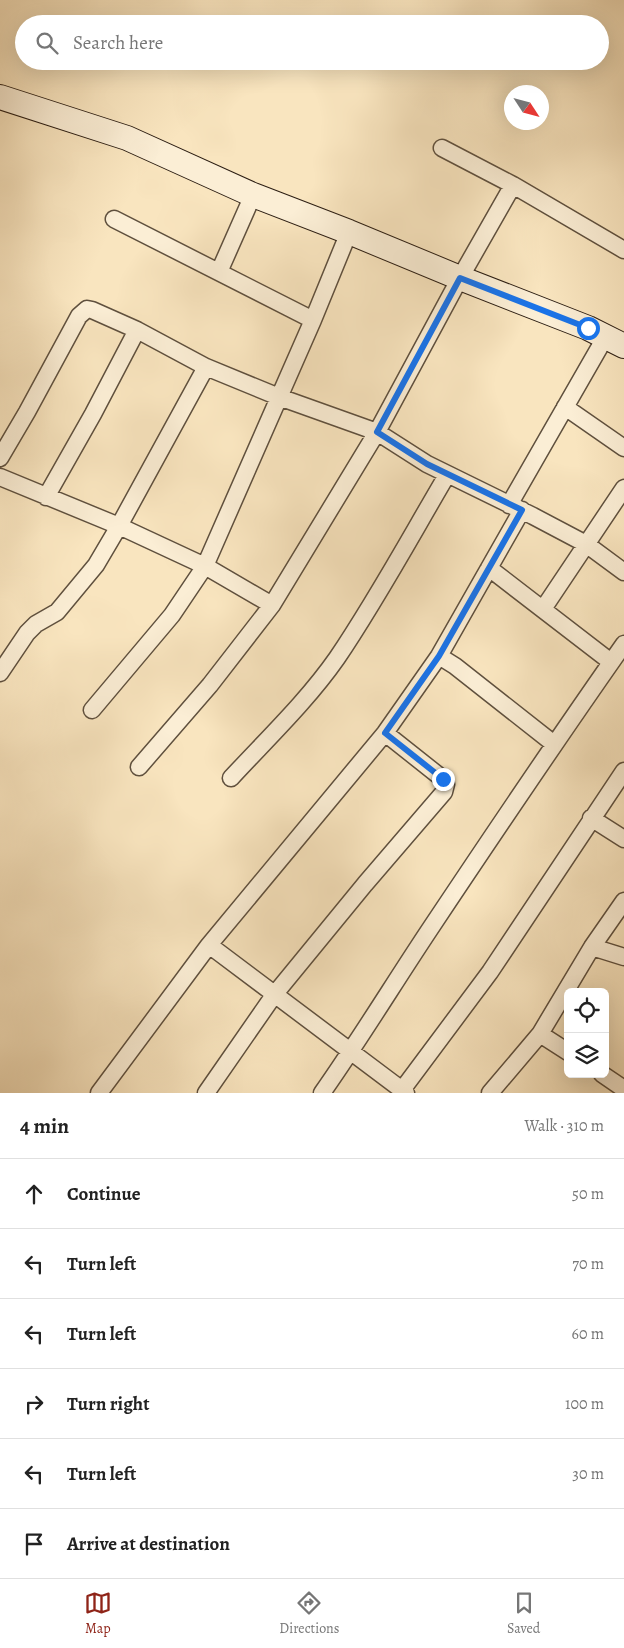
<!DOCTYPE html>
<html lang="en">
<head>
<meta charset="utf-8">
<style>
  body { margin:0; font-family:Alegreya,serif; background:#f6f6f6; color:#222 }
  .controls { position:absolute; right:15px; bottom:15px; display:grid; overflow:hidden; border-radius:8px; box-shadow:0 5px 20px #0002 }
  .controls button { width:45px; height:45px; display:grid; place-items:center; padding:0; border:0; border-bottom:1px solid #e0e0e0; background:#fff; color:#222; font:25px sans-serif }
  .compass { position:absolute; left:504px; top:85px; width:45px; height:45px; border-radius:50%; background:#fff; box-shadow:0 5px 20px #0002; rotate:126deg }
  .stop { position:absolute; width:15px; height:15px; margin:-11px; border:4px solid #1a73e8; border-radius:50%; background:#fff }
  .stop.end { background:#1a73e8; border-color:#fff; box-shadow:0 1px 5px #0008 }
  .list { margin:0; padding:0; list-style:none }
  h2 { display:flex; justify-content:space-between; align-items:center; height:65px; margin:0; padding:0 20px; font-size:21px }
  h2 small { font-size:16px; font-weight:400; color:#767676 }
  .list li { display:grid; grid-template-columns:32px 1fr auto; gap:15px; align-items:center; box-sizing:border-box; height:70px; padding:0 20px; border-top:1px solid #e0e0e0 }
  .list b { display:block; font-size:19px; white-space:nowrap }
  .list em { font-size:16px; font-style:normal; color:#767676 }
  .icon { flex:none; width:28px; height:28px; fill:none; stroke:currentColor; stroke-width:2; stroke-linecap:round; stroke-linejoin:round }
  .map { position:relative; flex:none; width:624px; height:1093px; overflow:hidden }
  .search { position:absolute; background:#fff; box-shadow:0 5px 20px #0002; left:15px; right:15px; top:15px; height:55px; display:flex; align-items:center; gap:12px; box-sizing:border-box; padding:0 18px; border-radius:28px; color:#767676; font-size:19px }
  .sheet { height:485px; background:#fff }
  nav { display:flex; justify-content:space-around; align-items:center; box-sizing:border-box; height:70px; border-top:1px solid #e0e0e0; background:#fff; font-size:14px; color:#767676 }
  nav a { display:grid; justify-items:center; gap:2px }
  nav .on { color:#8f2418 }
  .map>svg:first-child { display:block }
</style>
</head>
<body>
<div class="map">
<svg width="624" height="1093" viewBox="0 0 624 1093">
  <rect width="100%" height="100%" fill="#f9e5bf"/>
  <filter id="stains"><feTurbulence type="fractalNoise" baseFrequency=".004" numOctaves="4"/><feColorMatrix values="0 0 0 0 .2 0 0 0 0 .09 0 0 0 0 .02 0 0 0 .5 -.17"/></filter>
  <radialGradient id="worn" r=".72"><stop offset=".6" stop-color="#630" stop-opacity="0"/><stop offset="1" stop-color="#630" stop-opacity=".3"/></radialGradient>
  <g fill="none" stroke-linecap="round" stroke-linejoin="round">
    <defs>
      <path id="street" d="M442 148 513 185 624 250
        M114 219 313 320
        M219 272 253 195
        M565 407 624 448
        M0 458 27 412 79 316 87 309 92 310 137 330 206 367 279 397 377 432 427 464 533 516 586 544 624 572
        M0 477 119 526 205 566 272 605
        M46 497 93 414 137 330
        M509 505 606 336
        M489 568 611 662
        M543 609 624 488
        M439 656 455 666 554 744
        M0 673 27 633 36 624 57 612 96 565 119 526 206 367
        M92 710 172 615 205 566 313 320 349 232
        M139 767 210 685 272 605 377 432 460 278 513 185
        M231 778C267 739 307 701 337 658 377 599 411 536 447 475
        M591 818 624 839
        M209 945 406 1093
        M592 947 624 957
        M540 1034 568 1052
        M602 1074 624 1089
        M402 1090 490 972 624 771
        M99 1093 209 945 385 733 439 656 522 510
        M206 1093 274 995 365 884 444 792 446 784 443 779 385 733
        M322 1093C360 1039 394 983 430 929 494 833 558 738 624 644
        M490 1093 540 1034 592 947 624 901"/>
      <path id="secondary" d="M0 97 127 138 253 195 349 232 460 278 588 328 624 346"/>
    </defs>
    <use href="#street" stroke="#5f503e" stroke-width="19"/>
    <use href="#secondary" stroke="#2c1e13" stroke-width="26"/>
    <use href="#street" stroke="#fbeed5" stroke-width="16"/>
    <use href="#secondary" stroke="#fbeed5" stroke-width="24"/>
  </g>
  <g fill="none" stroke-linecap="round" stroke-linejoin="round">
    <path stroke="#1a73e8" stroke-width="6" d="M443 779 385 733 439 656 522 510 427 464 377 432 460 278 588 328"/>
  </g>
  <rect width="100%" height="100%" filter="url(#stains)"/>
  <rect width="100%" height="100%" fill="url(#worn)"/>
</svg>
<div class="controls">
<button><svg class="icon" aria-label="locate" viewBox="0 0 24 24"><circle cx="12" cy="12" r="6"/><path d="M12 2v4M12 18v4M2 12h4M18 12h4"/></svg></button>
<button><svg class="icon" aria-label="layers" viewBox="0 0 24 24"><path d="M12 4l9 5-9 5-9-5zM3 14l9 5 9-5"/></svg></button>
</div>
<svg class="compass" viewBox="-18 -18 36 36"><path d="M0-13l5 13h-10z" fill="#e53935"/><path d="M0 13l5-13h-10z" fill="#767676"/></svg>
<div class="stop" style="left:588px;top:328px"></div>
<div class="stop end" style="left:443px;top:779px"></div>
<div class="search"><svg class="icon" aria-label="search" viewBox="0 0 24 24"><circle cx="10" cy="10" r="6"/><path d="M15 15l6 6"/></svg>Search here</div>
</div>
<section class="sheet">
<h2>4 min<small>Walk · 310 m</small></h2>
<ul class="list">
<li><svg class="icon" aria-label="ahead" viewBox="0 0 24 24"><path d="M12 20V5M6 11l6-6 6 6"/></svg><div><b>Continue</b></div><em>50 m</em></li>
<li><svg class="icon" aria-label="left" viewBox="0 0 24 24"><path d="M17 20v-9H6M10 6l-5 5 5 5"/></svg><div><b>Turn left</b></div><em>70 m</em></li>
<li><svg class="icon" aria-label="left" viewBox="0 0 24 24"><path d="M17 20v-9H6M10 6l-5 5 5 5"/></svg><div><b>Turn left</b></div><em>60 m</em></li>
<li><svg class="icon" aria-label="right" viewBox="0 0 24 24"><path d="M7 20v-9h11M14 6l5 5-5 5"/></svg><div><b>Turn right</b></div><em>100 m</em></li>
<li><svg class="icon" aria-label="left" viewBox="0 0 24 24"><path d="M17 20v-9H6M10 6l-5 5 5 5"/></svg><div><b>Turn left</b></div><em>30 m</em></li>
<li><svg class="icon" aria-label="arrive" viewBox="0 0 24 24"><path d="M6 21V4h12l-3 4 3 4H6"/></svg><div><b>Arrive at destination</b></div></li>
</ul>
</section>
<nav>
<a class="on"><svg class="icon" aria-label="map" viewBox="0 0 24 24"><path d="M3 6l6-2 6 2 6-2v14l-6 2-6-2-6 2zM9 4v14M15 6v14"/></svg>Map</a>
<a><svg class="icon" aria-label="directions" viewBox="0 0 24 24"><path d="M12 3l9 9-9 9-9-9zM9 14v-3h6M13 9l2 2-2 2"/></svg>Directions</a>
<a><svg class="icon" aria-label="saved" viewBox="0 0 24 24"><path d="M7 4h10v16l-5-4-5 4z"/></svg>Saved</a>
</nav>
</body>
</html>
